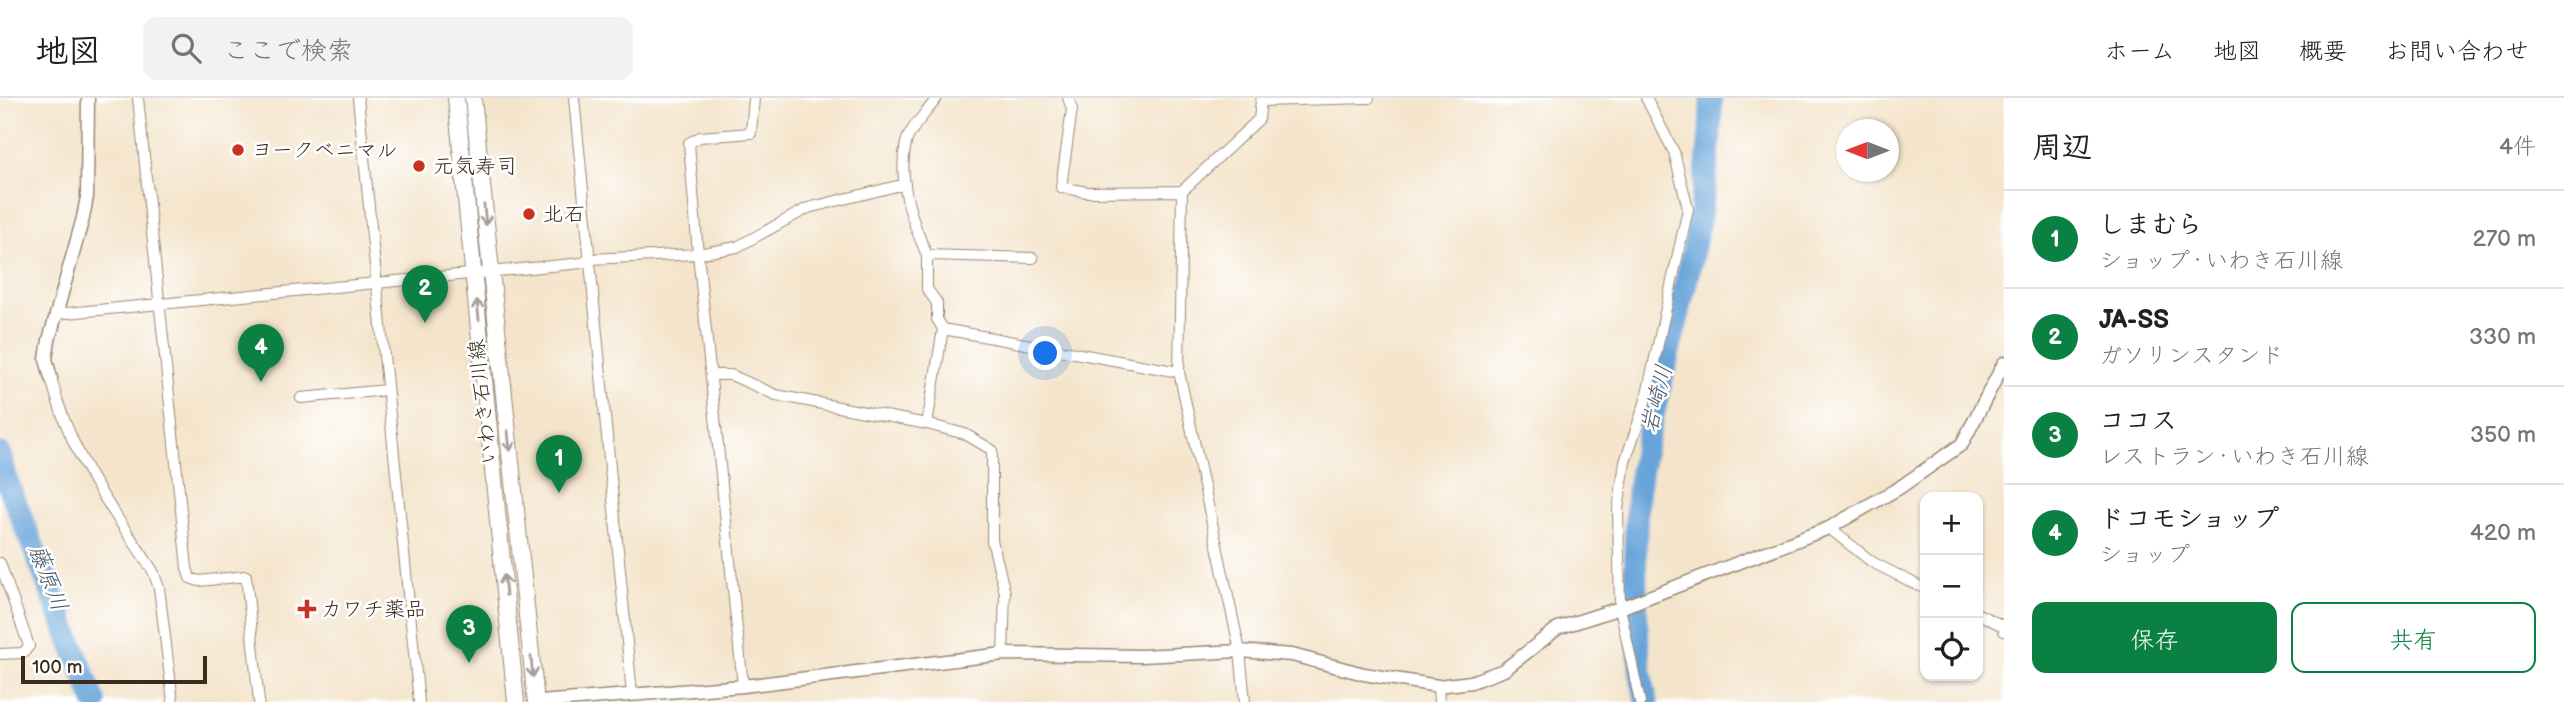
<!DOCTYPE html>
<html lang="ja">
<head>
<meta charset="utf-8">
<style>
  body { margin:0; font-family:"Balsamiq Sans","Klee One",sans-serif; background:#f2f2f2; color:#202124 }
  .controls { position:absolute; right:21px; bottom:21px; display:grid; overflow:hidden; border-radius:14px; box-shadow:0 2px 5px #0004 }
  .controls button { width:63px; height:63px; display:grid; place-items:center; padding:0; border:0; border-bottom:2px solid #e0e0e0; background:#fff; color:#202124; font:35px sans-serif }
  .compass { position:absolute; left:1836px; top:21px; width:63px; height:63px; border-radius:50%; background:#fff; box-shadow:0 2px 5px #0004; rotate:270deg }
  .scale { position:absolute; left:21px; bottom:18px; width:186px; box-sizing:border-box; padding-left:7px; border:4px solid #3b2a1e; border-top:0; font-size:19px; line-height:24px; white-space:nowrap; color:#3b2a1e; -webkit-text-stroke:5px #fff; paint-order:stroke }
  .you { position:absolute; left:1046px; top:256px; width:24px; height:24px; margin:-18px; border:5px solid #fff; border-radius:50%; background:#1a73e8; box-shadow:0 0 0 10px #1a73e833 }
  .badge { display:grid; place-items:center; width:46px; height:46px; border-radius:50%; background:#0b8043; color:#fff; font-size:23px; font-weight:700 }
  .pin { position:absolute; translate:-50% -58px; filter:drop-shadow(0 2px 4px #0008) }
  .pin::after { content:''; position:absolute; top:37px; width:24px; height:21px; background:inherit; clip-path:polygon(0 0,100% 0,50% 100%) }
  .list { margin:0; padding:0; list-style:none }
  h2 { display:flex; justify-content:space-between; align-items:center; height:91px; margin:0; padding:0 28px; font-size:30px }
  h2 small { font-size:23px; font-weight:400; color:#757577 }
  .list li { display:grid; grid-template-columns:46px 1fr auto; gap:21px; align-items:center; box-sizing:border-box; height:98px; padding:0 28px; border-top:2px solid #e0e0e0 }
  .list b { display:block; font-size:26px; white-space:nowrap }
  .list p { margin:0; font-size:23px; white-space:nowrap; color:#757577 }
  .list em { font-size:23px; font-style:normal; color:#757577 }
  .actions { display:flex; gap:14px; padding:21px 28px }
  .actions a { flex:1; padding:16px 0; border:2px solid #0b8043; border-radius:14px; text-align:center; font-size:24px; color:#0b8043 }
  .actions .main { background:#0b8043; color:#fff }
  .icon { flex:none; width:38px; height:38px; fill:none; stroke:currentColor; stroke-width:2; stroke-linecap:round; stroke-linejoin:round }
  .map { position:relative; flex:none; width:2004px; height:604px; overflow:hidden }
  header { display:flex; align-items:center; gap:42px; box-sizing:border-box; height:98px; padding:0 35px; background:#fff; border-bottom:2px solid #e0e0e0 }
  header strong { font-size:33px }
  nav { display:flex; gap:38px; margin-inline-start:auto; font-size:24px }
  .search { width:490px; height:63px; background:#f2f2f2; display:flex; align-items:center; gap:18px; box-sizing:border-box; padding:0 24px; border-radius:14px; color:#757577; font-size:26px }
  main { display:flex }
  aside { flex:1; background:#fff }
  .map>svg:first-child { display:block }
</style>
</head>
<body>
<header>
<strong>地図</strong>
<div class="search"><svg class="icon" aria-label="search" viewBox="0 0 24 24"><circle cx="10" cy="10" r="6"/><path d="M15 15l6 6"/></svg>ここで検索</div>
<nav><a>ホーム</a><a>地図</a><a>概要</a><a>お問い合わせ</a></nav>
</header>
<main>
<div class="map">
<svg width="2004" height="604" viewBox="0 0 2004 604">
  <rect width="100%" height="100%" fill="#fff"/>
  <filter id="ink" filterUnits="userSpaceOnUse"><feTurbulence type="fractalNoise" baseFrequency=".0143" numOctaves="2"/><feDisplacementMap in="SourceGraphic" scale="14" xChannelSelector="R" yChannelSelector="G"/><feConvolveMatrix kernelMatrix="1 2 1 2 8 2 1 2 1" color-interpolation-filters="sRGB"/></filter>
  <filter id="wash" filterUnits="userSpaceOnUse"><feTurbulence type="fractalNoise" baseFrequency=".00686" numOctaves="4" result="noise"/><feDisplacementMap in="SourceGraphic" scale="28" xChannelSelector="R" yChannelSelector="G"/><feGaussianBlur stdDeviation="1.57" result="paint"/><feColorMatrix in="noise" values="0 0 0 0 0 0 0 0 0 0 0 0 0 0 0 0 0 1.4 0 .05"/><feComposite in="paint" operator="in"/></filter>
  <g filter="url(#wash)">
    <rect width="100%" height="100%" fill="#f4e4cb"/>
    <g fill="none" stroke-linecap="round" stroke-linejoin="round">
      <path stroke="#68a4d9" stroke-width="23" d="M0 356 7 383 95 604
        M1647 604C1638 572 1637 537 1636 504 1635 454 1634 404 1644 355 1670 238 1711 121 1711 0"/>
    </g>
  </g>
  <g filter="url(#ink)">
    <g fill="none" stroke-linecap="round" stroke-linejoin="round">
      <defs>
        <path id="minor" d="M138 0 187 470 190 480 199 483 246 478 259 604
          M358 0 419 604
          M574 0 632 596
          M937 0C928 13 909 31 906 45 897 82 912 124 927 157L1033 160
          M1068 0 1072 11 1061 89 1087 94 1182 93
          M1262 0 1261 3 1369 0
          M57 216 582 165 590 161 698 156 689 45 700 39 751 35 754 0
          M943 231 1179 274
          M711 277H731L776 297 927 326 943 231 937 221V205L927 191V157
          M51 280C71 360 109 406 153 473L159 490 173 604
          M301 300 387 292
          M927 326 965 336 992 352V442L1005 495 1003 556
          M1829 430 1872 464 1925 491
          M0 465 29 548 23 555 0 556
          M1978 516 2003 528 2004 533
          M743 588 698 156 737 149 808 110 905 86
          M1438 588 1439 604
          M1245 604 1240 553 1179 274 1182 93 1259 21 1261 3
          M1640 604 1620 510 1618 412 1625 364 1645 305 1688 111 1674 54 1646 0"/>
        <path id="tertiary" d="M51 280 46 261 49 242 83 120 87 99 88 0
          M540 604 743 588 1003 556 1141 558 1240 553 1292 557 1364 576 1438 588 1471 584 1504 572 1558 530 1620 510 1829 430 1899 390 1962 346 2004 265"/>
        <path id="primary" d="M456 0 516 604
          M473 0 536 604"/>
      </defs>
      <use href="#minor" stroke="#988774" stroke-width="12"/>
      <use href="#tertiary" stroke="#988774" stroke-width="15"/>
      <use href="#primary" stroke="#988774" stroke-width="18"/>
      <use href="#minor" stroke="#fff" stroke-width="10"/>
      <use href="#tertiary" stroke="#fff" stroke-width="12"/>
      <use href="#primary" stroke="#fff" stroke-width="16"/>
    </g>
    <defs><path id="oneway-shaft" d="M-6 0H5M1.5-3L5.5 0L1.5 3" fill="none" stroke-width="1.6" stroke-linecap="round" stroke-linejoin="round" transform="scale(1.75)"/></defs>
    <g stroke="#a79f9a">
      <use href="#oneway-shaft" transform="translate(485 117) rotate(84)"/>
      <use href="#oneway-shaft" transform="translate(478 212) rotate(-96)"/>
      <use href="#oneway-shaft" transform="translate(509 343) rotate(84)"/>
      <use href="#oneway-shaft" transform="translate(505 487) rotate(-96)"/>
      <use href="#oneway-shaft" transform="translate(532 569) rotate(84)"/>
    </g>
  </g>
  <g fill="#c8321e" stroke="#fff" stroke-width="2.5">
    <circle cx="238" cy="52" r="7"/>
    <circle cx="419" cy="68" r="7"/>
    <circle cx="529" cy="116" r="7"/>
    <path d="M303.5 500.5h7v7h7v7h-7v7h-7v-7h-7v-7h7z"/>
  </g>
  <g text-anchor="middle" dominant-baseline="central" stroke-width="5" stroke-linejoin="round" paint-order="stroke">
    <g font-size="21" fill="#3b2a1e" stroke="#fff" text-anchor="start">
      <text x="252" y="52">ヨークベニマル</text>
      <text x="433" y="68">元気寿司</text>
      <text x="543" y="116">北石</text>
      <text x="321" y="511">カワチ薬品</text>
    </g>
    <g font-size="21" fill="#3b2a1e" stroke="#fff">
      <text transform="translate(483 304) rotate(-96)">いわき石川線</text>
    </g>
    <g font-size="23" font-style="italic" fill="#4d5b69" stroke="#fff">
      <text transform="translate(1657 301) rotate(-76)">岩崎川</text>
      <text transform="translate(48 480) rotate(69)">藤原川</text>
    </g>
  </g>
</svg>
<div class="controls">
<button>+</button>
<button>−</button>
<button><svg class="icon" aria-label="locate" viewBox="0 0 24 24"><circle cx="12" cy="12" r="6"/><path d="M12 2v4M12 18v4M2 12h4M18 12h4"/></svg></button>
</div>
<svg class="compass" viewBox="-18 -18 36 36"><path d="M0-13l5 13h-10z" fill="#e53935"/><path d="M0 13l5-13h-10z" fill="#757577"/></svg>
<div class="scale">100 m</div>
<div class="you"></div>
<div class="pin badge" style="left:559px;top:395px">1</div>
<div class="pin badge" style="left:425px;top:225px">2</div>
<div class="pin badge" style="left:469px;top:565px">3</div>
<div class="pin badge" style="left:261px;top:284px">4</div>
</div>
<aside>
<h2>周辺<small>4件</small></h2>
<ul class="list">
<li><span class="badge">1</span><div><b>しまむら</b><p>ショップ · いわき石川線</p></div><em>270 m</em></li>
<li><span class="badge">2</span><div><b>JA-SS</b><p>ガソリンスタンド</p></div><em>330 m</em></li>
<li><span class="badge">3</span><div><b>ココス</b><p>レストラン · いわき石川線</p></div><em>350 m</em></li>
<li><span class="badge">4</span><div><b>ドコモショップ</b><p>ショップ</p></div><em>420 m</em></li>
</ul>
<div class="actions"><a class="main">保存</a><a>共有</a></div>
</aside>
</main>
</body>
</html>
